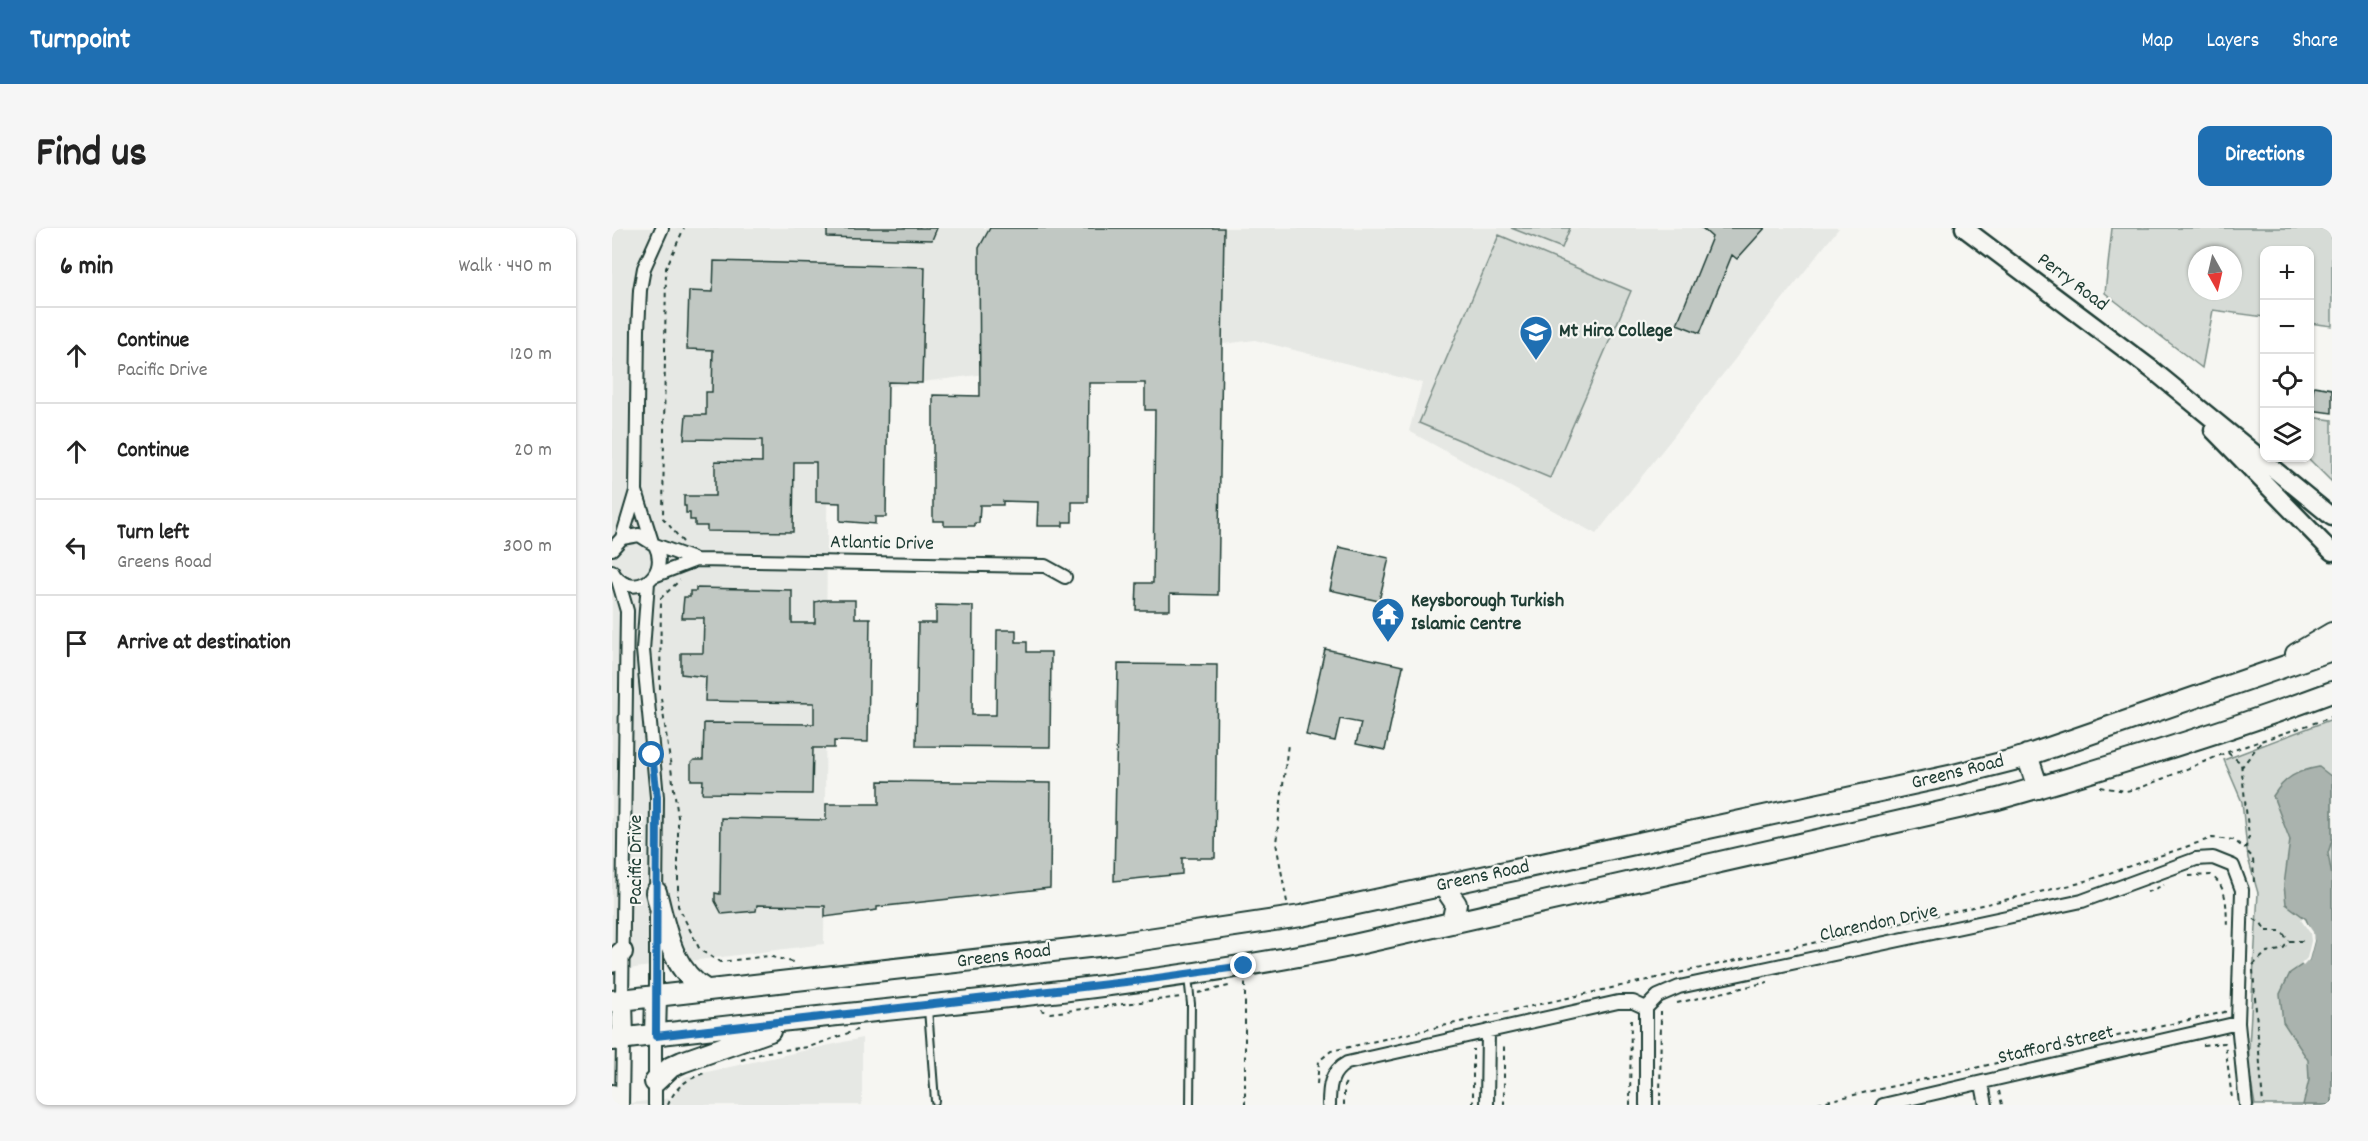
<!DOCTYPE html>
<html lang="en">
<head>
<meta charset="utf-8">
<style>
  body { margin:0; font-family:Dekko,sans-serif; background:#f6f6f6; color:#222 }
  .controls { position:absolute; right:18px; top:18px; display:grid; overflow:hidden; border-radius:12px; box-shadow:0 2px 4px #0004 }
  .controls button { width:54px; height:54px; display:grid; place-items:center; padding:0; border:0; border-bottom:2px solid #e0e0e0; background:#fff; color:#222; font:30px sans-serif }
  .compass { position:absolute; left:1576px; top:18px; width:54px; height:54px; border-radius:50%; background:#fff; box-shadow:0 2px 4px #0004; rotate:172deg }
  .stop { position:absolute; width:18px; height:18px; margin:-14px; border:4px solid #1f6fb2; border-radius:50%; background:#fff }
  .stop.end { background:#1f6fb2; border-color:#fff; box-shadow:0 2px 6px #0008 }
  .list { margin:0; padding:0; list-style:none }
  h2 { display:flex; justify-content:space-between; align-items:center; height:78px; margin:0; padding:0 24px; font-size:26px }
  h2 small { font-size:20px; font-weight:400; color:#767676 }
  .list li { display:grid; grid-template-columns:39px 1fr auto; gap:18px; align-items:center; box-sizing:border-box; height:96px; padding:0 24px; border-top:2px solid #e0e0e0 }
  .list b { display:block; font-size:22px; white-space:nowrap }
  .list p { margin:0; font-size:20px; white-space:nowrap; color:#767676 }
  .list em { font-size:20px; font-style:normal; color:#767676 }
  .icon { flex:none; width:33px; height:33px; fill:none; stroke:currentColor; stroke-width:2; stroke-linecap:round; stroke-linejoin:round }
  .map { position:relative; flex:none; width:1720px; height:877px; overflow:hidden; border-radius:12px }
  header { display:flex; align-items:center; gap:36px; box-sizing:border-box; height:84px; padding:0 30px; background:#1f6fb2; color:#fff }
  header strong { font-size:28px }
  nav { display:flex; gap:33px; margin-inline-start:auto; font-size:21px }
  .intro { display:flex; align-items:center; justify-content:space-between; box-sizing:border-box; height:144px; padding:0 36px }
  h1 { margin:0; font-size:42px }
  .button { padding:15px 27px; border-radius:12px; background:#1f6fb2; color:#fff; font-size:21px; font-weight:700 }
  main { display:flex; gap:36px; padding:0 36px }
  aside { flex:1; background:#fff; border-radius:12px; box-shadow:0 2px 4px #0004 }
  .map>svg:first-child { display:block }
</style>
</head>
<body>
<header>
<strong>Turnpoint</strong>
<nav><a>Map</a><a>Layers</a><a>Share</a></nav>
</header>
<div class="intro"><h1>Find us</h1><a class="button">Directions</a></div>
<main>
<aside>
<h2>6 min<small>Walk · 440 m</small></h2>
<ul class="list">
<li><svg class="icon" aria-label="ahead" viewBox="0 0 24 24"><path d="M12 20V5M6 11l6-6 6 6"/></svg><div><b>Continue</b><p>Pacific Drive</p></div><em>120 m</em></li>
<li><svg class="icon" aria-label="ahead" viewBox="0 0 24 24"><path d="M12 20V5M6 11l6-6 6 6"/></svg><div><b>Continue</b></div><em>20 m</em></li>
<li><svg class="icon" aria-label="left" viewBox="0 0 24 24"><path d="M17 20v-9H6M10 6l-5 5 5 5"/></svg><div><b>Turn left</b><p>Greens Road</p></div><em>300 m</em></li>
<li><svg class="icon" aria-label="arrive" viewBox="0 0 24 24"><path d="M6 21V4h12l-3 4 3 4H6"/></svg><div><b>Arrive at destination</b></div></li>
</ul>
</aside>
<div class="map">
<svg width="1720" height="877" viewBox="0 0 1720 877">
  <rect width="100%" height="100%" fill="#f6f6f2"/>
  <filter id="ink" filterUnits="userSpaceOnUse"><feTurbulence type="fractalNoise" baseFrequency=".0167" numOctaves="2"/><feDisplacementMap in="SourceGraphic" scale="12" xChannelSelector="R" yChannelSelector="G"/><feConvolveMatrix kernelMatrix="1 2 1 2 8 2 1 2 1" color-interpolation-filters="sRGB"/></filter>
  <g filter="url(#ink)">
    <path fill="#e6e8e4" d="M0 0H1227L984 306 797 203 810 155 643 112 216 166 212 716 0 743Z
      M250 810V877H0L61 870 72 849Z"/>
    <path fill="#d6dbd6" stroke="#7a8c85" stroke-width="1.5" fill-rule="evenodd" d="M899 0H958L950 20Z
      M1500 0H1720V98L1698 95V22H1652V89L1601 82 1590 140 1493 65ZM1585 27H1621V63H1585Z
      M887 7 1019 63 938 250 807 195Z
      M1698 189 1720 192V254L1696 230Z
      M1720 491V877H1643L1636 837 1646 665 1636 630 1630 574 1612 532Z"/>
    <path fill="#aab3ae" stroke="#72847d" stroke-width="1.5" d="M1707 539 1720 549V612L1716 625 1720 649V877H1691L1697 852 1696 832 1671 794 1668 766 1678 745 1697 732 1702 713 1694 691 1674 676 1672 657 1678 612 1661 568C1673 549 1685 543 1707 539Z"/>
    <path fill="#f6f6f2" d="M1691 689 1701 704 1702 713 1697 732 1691 738 1689 736 1695 730 1699 713 1698 705 1689 692Z"/>
    <path fill="#c1c8c3" stroke="#1f3d34" stroke-width="1.5" d="M215 0H325L320 12 215 9Z
      M378 0H612L606 367 558 366V382H524L525 355H541L543 182H533V155H477L476 274H460V294H451V298H425L426 274 391 273V277H368L367 295H363V298H332V293H321V167L368 168 367 20Z
      M1090 0H1153L1125 31 1120 27 1088 105 1065 96 1100 9Z
      M102 33 313 39 310 155 276 154 274 289H263V296L228 293V275L204 274V234H182L181 304 95 303V298H83V292H78V285H74V278H72V268H103V233L150 234V212L72 211 74 187H94V164H100L101 122 75 121 77 63 101 64Z
      M1702 158 1720 161V185L1698 182Z
      M727 319 777 330 767 373 718 362Z
      M84 360 180 362V395H203V374L211 372H243V390H258L256 514 222 513V520H201L200 566 90 565 91 552H79V535L82 532H91L92 495 202 496V475L93 473 94 449 69 446V425H91L92 390H70L72 369H78V363H84Z
      M324 377 361 378 360 487H384L385 402H404V414H415V424H439L438 519 304 518 306 395H324Z
      M713 421 791 438 773 522 744 516 749 495 728 491 723 513 694 507Z
      M506 436 605 437 603 630H570V646L502 653Z
      M267 553 439 555 438 660 265 679V682L213 689V678L145 677 144 683 110 686 103 673V665L108 666 109 590 214 592V576H267Z"/>
    <g fill="none" stroke-linecap="round" stroke-linejoin="round">
      <defs>
        <path id="service" d="M576 749 579 776 578 877
          M316 781 323 873"/>
        <path id="minor" d="M10 310 24 263
          M40 314 24 263 26 102 28 62 32 40 50 0
          M43 317 84 332 433 338 453 349
          M0 321 10 310 27 307 43 317C60 351 16 374 0 343
          M42 348 84 332
          M6 352 15 383 10 772
          M36 354 31 422 45 569 44 670
          M44 768V687
          M1034 780 1046 768 1067 759 1470 673 1584 631 1601 630 1621 638 1630 662 1626 795 1634 877
          M1034 780V877
          M1370 856 1374 877
          M10 877 11 811
          M43 877V808
          M717 877C717 859 718 844 735 835L1006 774H1021L1034 780
          M875 877 876 803
          M1271 877 1626 795"/>
        <path id="secondary" d="M1352 0 1542 143 1720 289
          M1601 202 1720 324"/>
        <path id="primary" d="M1684 426 1720 405
          M1415 527 1426 560
          M831 657 844 676 840 695
          M44 664C54 701 59 742 94 762
          M0 734 10 724
          M10 772 11 811
          M0 773 503 716 689 688 1342 547 1405 531 1720 422
          M43 808 44 768
          M0 812C244 781 491 768 733 719L1386 571C1499 539 1610 505 1720 464
          M43 854 59 839 70 834 158 803
          M0 867 5 877"/>
      </defs>
      <use href="#service" stroke="#1f3d34" stroke-width="10"/>
      <use href="#minor" stroke="#1f3d34" stroke-width="16"/>
      <use href="#secondary" stroke="#1f3d34" stroke-width="21"/>
      <use href="#primary" stroke="#1f3d34" stroke-width="24"/>
      <path stroke="#1f3d34" stroke-width="2" stroke-dasharray="4.5 4.5" stroke-linecap="butt" d="M71 314 51 290 54 40 72 0
        M48 461 49 370 68 352
        M49 470 66 589V678L88 722 108 734 156 728 185 735
        M1616 525 1629 535 1637 609 1633 621 1641 630 1642 656
        M1629 540 1649 514
        M1488 559 1514 563 1528 560 1616 524 1720 489
        M1577 648 1599 647C1617 661 1614 680 1615 701
        M1535 664 1552 657
        M675 674 664 615 676 516
        M1642 691 1649 695 1654 703H1669L1677 713
        M1677 713H1692
        M1641 737 1655 724 1670 722 1677 713
        M1641 742 1651 877
        M586 765 621 757
        M1065 775 1156 754
        M429 782 438 785 569 769
        M1591 817 1613 815 1620 871
        M129 832 155 824 197 819 245 802
        M705 856 707 833 719 823 1468 655 1600 610 1622 612 1633 621
        M1387 863 1390 877
        M56 877C64 857 76 851 95 844
        M633 877V754
        M732 877V858L736 851
        M861 877V821
        M892 877V814
        M1018 877 1019 788
        M1048 877 1049 784
        M1197 877 1613 784V781"/>
      <use href="#service" stroke="#f6f6f2" stroke-width="6"/>
      <use href="#minor" stroke="#f6f6f2" stroke-width="12"/>
      <use href="#secondary" stroke="#f6f6f2" stroke-width="16"/>
      <use href="#primary" stroke="#f6f6f2" stroke-width="20"/>
    </g>
  </g>
  <g fill="none" stroke-linecap="round" stroke-linejoin="round" filter="url(#ink)">
    <path stroke="#1f6fb2" stroke-width="8" d="M40 527 45 569 44 808 531 752 632 738"/>
  </g>
  <defs>
    <symbol id="school-pin" viewBox="-11 -11 22 30"><path d="M0 17L-7.5 6A9.5 9.5 0 1 1 7.5 6Z" fill="#1f6fb2" stroke="#f6f6f2"/><path d="M0-5L7-2L0 1L-7-2ZM-4 1L0 2.5L4 1V4Q0 6-4 4Z" fill="#fff"/></symbol>
    <symbol id="temple-pin" viewBox="-11 -11 22 30"><path d="M0 17L-7.5 6A9.5 9.5 0 1 1 7.5 6Z" fill="#1f6fb2" stroke="#f6f6f2"/><path d="M0-6L5-2H3V0L6.5 2.5H4V6H1.5V3h-3V6H-4V2.5H-6.5L-3 0V-2H-5Z" fill="#fff"/></symbol>
  </defs>
  <g fill-rule="evenodd">
    <use href="#school-pin" x="905" y="85" width="38" height="52"/>
    <use href="#temple-pin" x="757" y="367" width="38" height="52"/>
  </g>
  <g text-anchor="middle" dominant-baseline="central" stroke-width="4.5" stroke-linejoin="round" paint-order="stroke">
    <g font-size="20" fill="#1f3d34" stroke="#f6f6f2">
      <text transform="translate(1460 55) rotate(37)">Perry Road</text>
      <text transform="translate(270 316) rotate(1)">Atlantic Drive</text>
      <text transform="translate(1346 545) rotate(-14)">Greens Road</text>
      <text transform="translate(25 632) rotate(-90)">Pacific Drive</text>
      <text transform="translate(871 649) rotate(-12)">Greens Road</text>
      <text transform="translate(1267 696) rotate(-12)">Clarendon Drive</text>
      <text transform="translate(392 729) rotate(-7)">Greens Road</text>
      <text transform="translate(1444 818) rotate(-13)">Stafford Street</text>
    </g>
    <g font-size="20" font-weight="bold" fill="#1f3d34" stroke="#f6f6f2" text-anchor="start">
      <text x="947" y="104">Mt Hira College</text>
      <text x="799" y="374">Keysborough Turkish<tspan x="799" dy="23">Islamic Centre</tspan></text>
    </g>
  </g>
</svg>
<div class="controls">
<button>+</button>
<button>−</button>
<button><svg class="icon" aria-label="locate" viewBox="0 0 24 24"><circle cx="12" cy="12" r="6"/><path d="M12 2v4M12 18v4M2 12h4M18 12h4"/></svg></button>
<button><svg class="icon" aria-label="layers" viewBox="0 0 24 24"><path d="M12 4l9 5-9 5-9-5zM3 14l9 5 9-5"/></svg></button>
</div>
<svg class="compass" viewBox="-18 -18 36 36"><path d="M0-13l5 13h-10z" fill="#e53935"/><path d="M0 13l5-13h-10z" fill="#767676"/></svg>
<div class="stop" style="left:40px;top:527px"></div>
<div class="stop end" style="left:632px;top:738px"></div>
</div>
</main>
</body>
</html>
